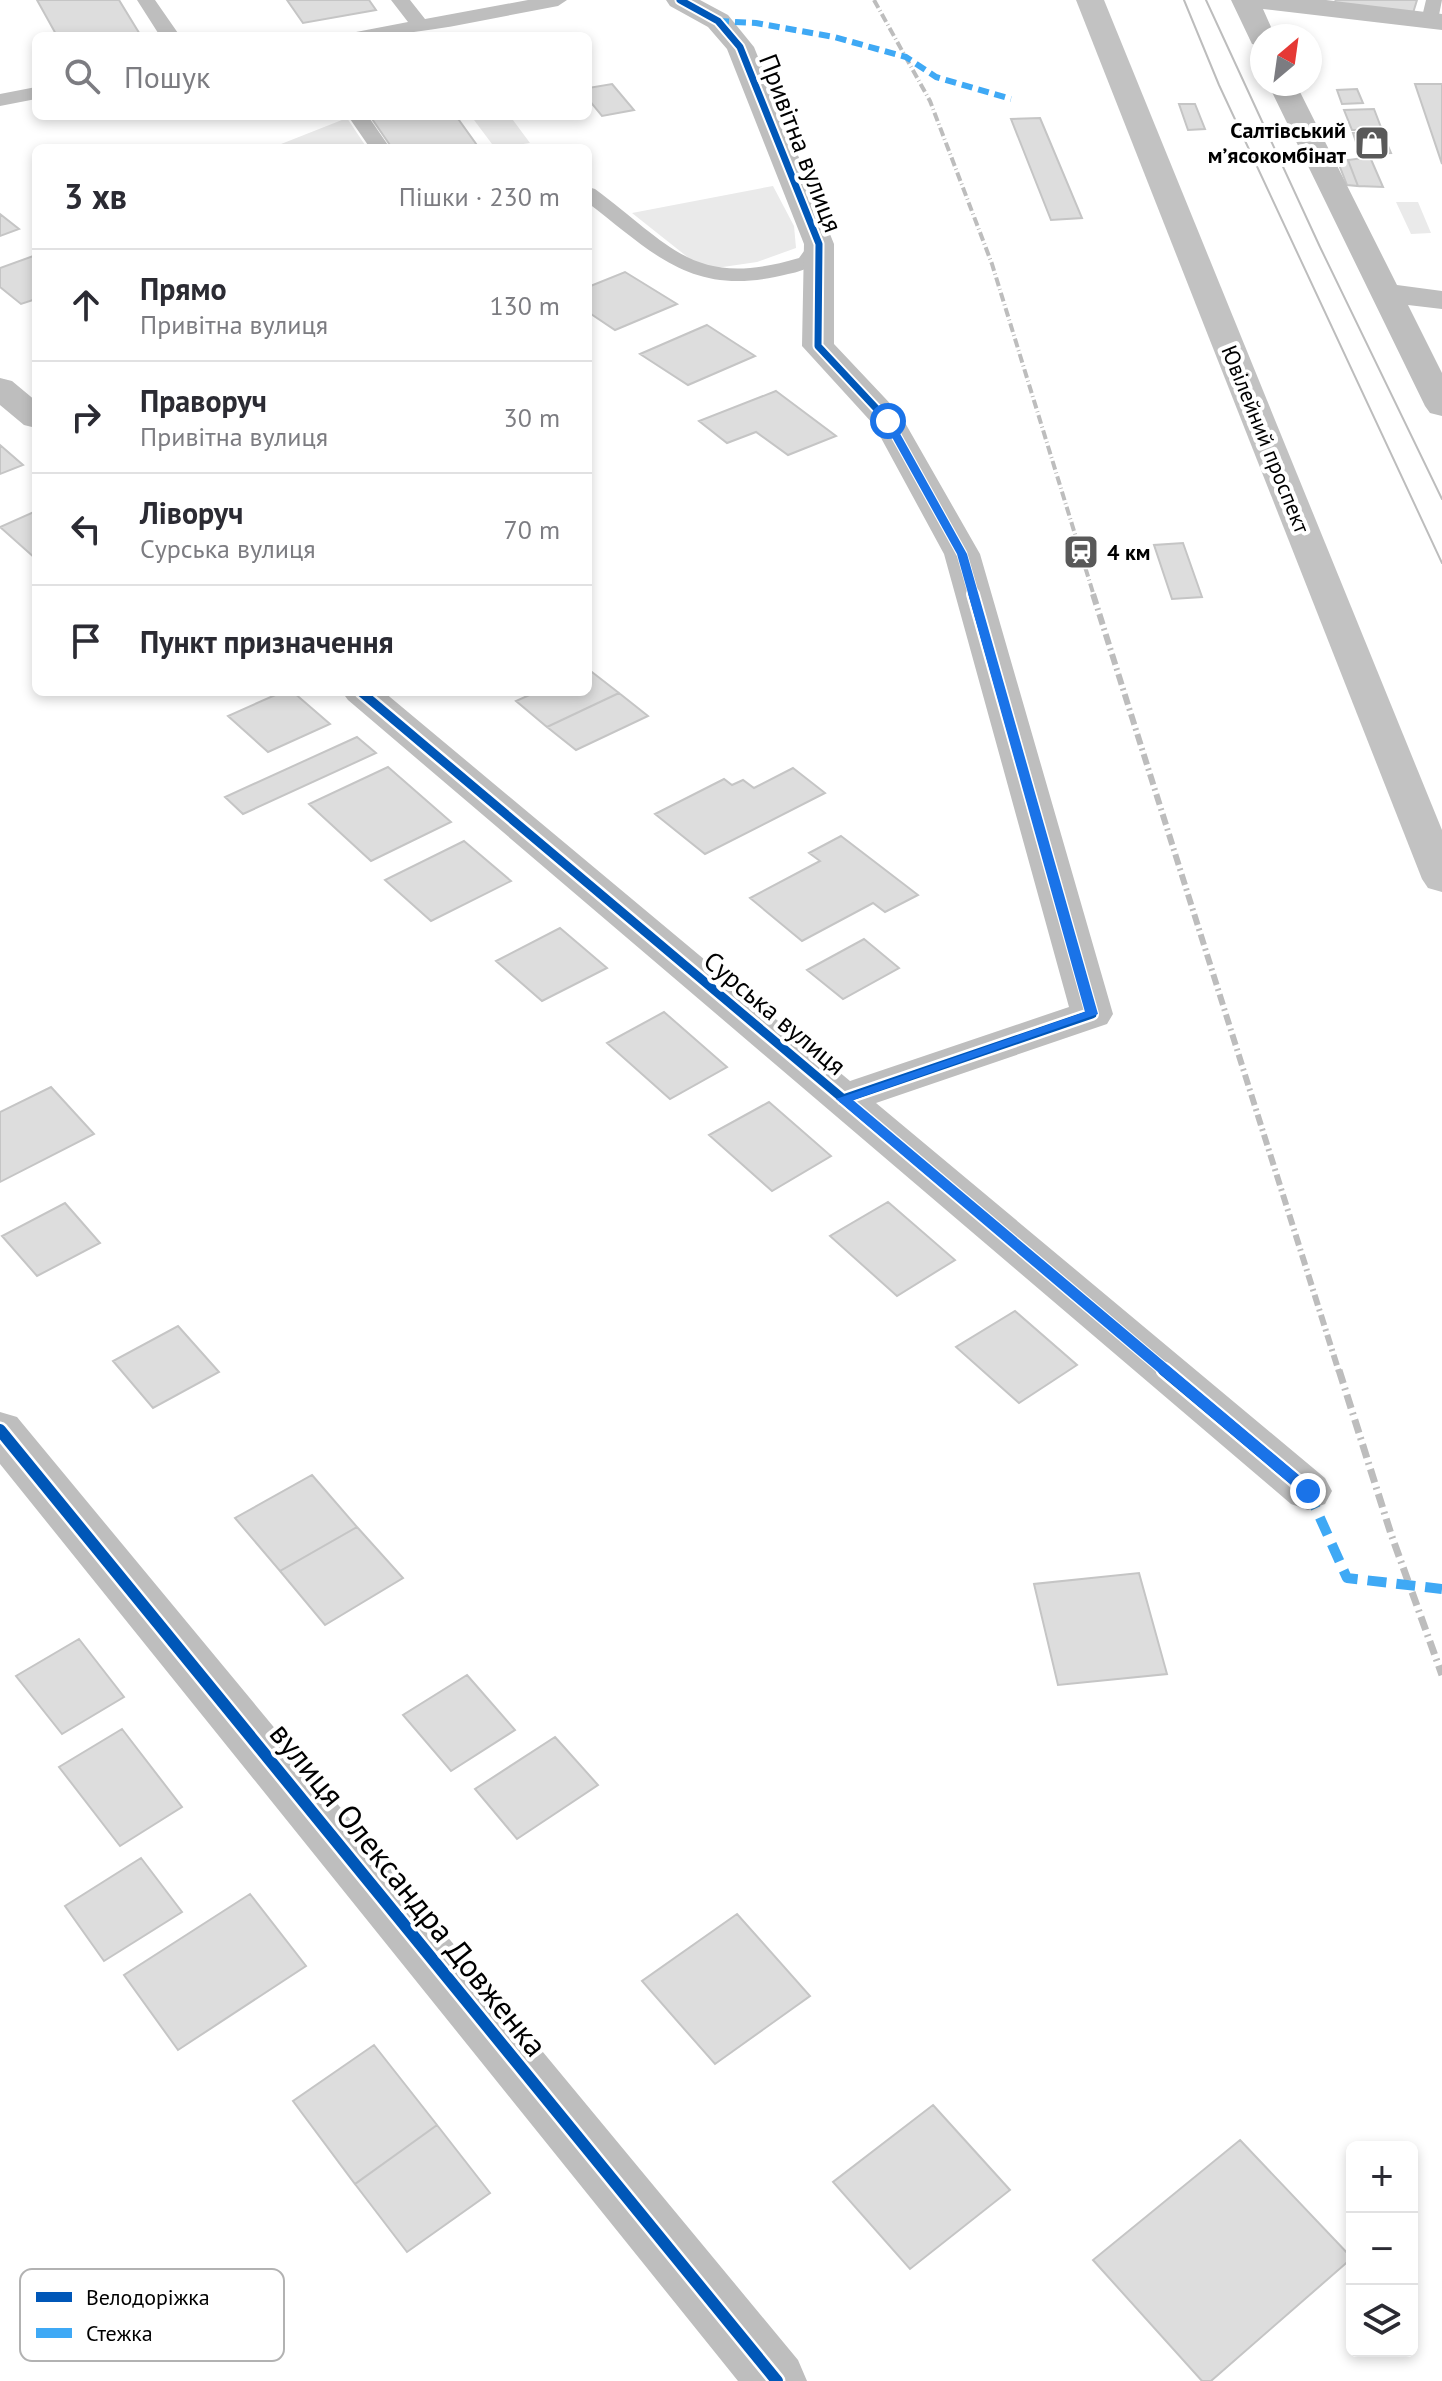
<!DOCTYPE html>
<html lang="uk">
<head>
<meta charset="utf-8">
<style>
  body { margin:0; font-family:"PT Sans",sans-serif; background:#f7f7f7; color:#2b2b33 }
  .controls { position:absolute; right:24px; bottom:24px; display:grid; overflow:hidden; border-radius:12px; box-shadow:0 4px 12px #0003 }
  .controls button { width:72px; height:72px; display:grid; place-items:center; padding:0; border:0; border-bottom:2px solid #e1e1e2; background:#fff; color:#2b2b33; font:40px sans-serif }
  .compass { position:absolute; left:1250px; top:24px; width:72px; height:72px; border-radius:50%; background:#fff; box-shadow:0 4px 12px #0003; rotate:29deg }
  .stop { position:absolute; width:24px; height:24px; margin:-18px; border:6px solid #1a73e8; border-radius:50%; background:#fff }
  .stop.end { background:#1a73e8; border-color:#fff; box-shadow:0 2px 8px #0008 }
  .list { margin:0; padding:0; list-style:none }
  h2 { display:flex; justify-content:space-between; align-items:center; height:104px; margin:0; padding:0 32px; font-size:34px }
  h2 small { font-size:26px; font-weight:400; color:#7c7c81 }
  .list li { display:grid; grid-template-columns:52px 1fr auto; gap:24px; align-items:center; box-sizing:border-box; height:112px; padding:0 32px; border-top:2px solid #e1e1e2 }
  .list b { display:block; font-size:30px; white-space:nowrap }
  .list p { margin:0; font-size:26px; white-space:nowrap; color:#7c7c81 }
  .list em { font-size:26px; font-style:normal; color:#7c7c81 }
  .icon { flex:none; width:44px; height:44px; fill:none; stroke:currentColor; stroke-width:2; stroke-linecap:round; stroke-linejoin:round }
  .map { position:relative; flex:none; width:1442px; height:2381px; overflow:hidden }
  .search { position:absolute; background:#fff; box-shadow:0 4px 12px #0003; left:32px; top:32px; width:560px; height:88px; display:flex; align-items:center; gap:20px; box-sizing:border-box; padding:0 28px; border-radius:12px; color:#7c7c81; font-size:30px }
  .panel { position:absolute; background:#fff; box-shadow:0 4px 12px #0003; left:32px; top:144px; width:560px; height:552px; border-radius:12px }
  .map>svg:first-child { display:block }
</style>
</head>
<body>
<div class="map">
<svg width="1442" height="2381" viewBox="0 0 1442 2381">
  <rect width="100%" height="100%" fill="#fff"/>
  <path fill="#eaeaea" d="M471 116H510L530 143 495 148Z
    M347 118 367 148 276 146Z
    M773 186 794 226 796 248 757 262 716 268 695 263 632 213Z
    M1396 202H1418L1431 233 1411 234Z"/>
  <path fill="#ddd" stroke="#c5c5c5" stroke-width="2" d="M37 0H119L141 36H57Z
    M287 0H369L376 10 303 23Z
    M1336 0H1417L1413 13 1334 3Z
    M612 84 634 110 602 116 588 99V88Z
    M1415 84H1442V164Z
    M1357 89 1363 103 1342 104 1337 90Z
    M1179 104H1195L1205 129 1188 130Z
    M1374 109 1382 130H1352L1344 110Z
    M370 116H456L479 148H392Z
    M1040 118 1082 218 1051 220 1011 119Z
    M1382 132 1391 153 1360 154 1353 133Z
    M1370 157 1383 187 1358 186 1348 160Z
    M1348 160 1358 186 1347 185 1338 162Z
    M0 214 19 229 0 236Z
    M36 255V299L21 304 0 287V268Z
    M625 272 677 304 615 330 588 312V287Z
    M707 325 755 356 688 385 640 354Z
    M776 391 836 436 788 455 756 432 727 443 699 421Z
    M0 445 23 465 0 474Z
    M36 511V559L0 527Z
    M1183 543 1202 597 1172 599 1154 545Z
    M588 669 619 693 547 727 516 701 536 692H588Z
    M282 692H293L330 724 268 752 228 716Z
    M619 693 648 716 576 750 547 727Z
    M357 737 376 753 243 814 225 797Z
    M388 767 451 822 371 861 309 804Z
    M793 768 825 793 705 854 655 814 724 779 732 785 743 780 754 788Z
    M841 836 918 895 885 912 873 903 802 941 750 898 820 861 809 853Z
    M464 841 511 881 431 921 385 880Z
    M560 928 607 968 542 1001 496 961Z
    M864 939 899 968 843 999 807 970Z
    M664 1012 727 1067 670 1099 607 1043Z
    M51 1087 94 1134 0 1182V1112Z
    M769 1102 831 1156 772 1191 709 1135Z
    M888 1202 955 1260 897 1296 830 1236Z
    M65 1203 100 1243 37 1276 2 1236Z
    M1015 1311 1077 1365 1019 1403 956 1347Z
    M178 1326 219 1372 153 1408 113 1361Z
    M312 1475 357 1527 280 1571 235 1518Z
    M357 1527 403 1578 325 1625 280 1571Z
    M1139 1573 1167 1674 1058 1685 1034 1584Z
    M79 1639 124 1697 62 1734 16 1676Z
    M467 1675 515 1730 451 1771 403 1715Z
    M122 1729 182 1807 120 1846 59 1767Z
    M555 1737 598 1785 517 1839 475 1789Z
    M141 1858 182 1912 104 1961 65 1906Z
    M250 1894 306 1966 178 2050 124 1975Z
    M737 1914 810 1996 715 2064 642 1981Z
    M374 2045 437 2125 355 2184 293 2101Z
    M933 2105 1010 2190 910 2269 833 2182Z
    M437 2125 490 2193 407 2252 355 2184Z
    M1240 2140 1352 2258 1211 2381H1202L1093 2260Z"/>
  <g fill="none" stroke-linecap="round" stroke-linejoin="round">
    <path fill="#bebebe" fill-rule="evenodd" d="M137 0H155L180 36H160Z
      M391 0H410L425 19 528 0H567L558 6C490 18 422 36 353 36L356 32 408 22Z
      M1426 0H1442L1437 25H1423L1421 21Z
      M36 87V99L0 106V94Z
      M348 116H368L390 148H370Z
      M588 187 595 189C673 247 694 289 799 258L812 240 819 238 830 244C812 271 806 270 775 277 689 295 651 251 588 203Z"/>
    <path fill="#bebebe" fill-rule="evenodd" d="M666 0H700L728 15 754 47 834 244V344L900 414 980 554 1113 1014 1107 1024 876 1103 1325 1478 1332 1491 1325 1504 1308 1510 1291 1504 348 700 342 692H384L850 1081 1069 1007 944 554 874 425 802 346 804 244 727 49 708 27 670 6Z
      M1231 0H1326L1442 14V30L1263 9 1275 36H1262V46L1252 44Z
      M1268 84H1296L1397 285 1442 291V309L1408 305 1442 373V416L1430 413 1425 406Z
      M0 378 12 381 36 401V428L24 425 0 405Z
      M0 1412 17 1417 798 2360 807 2381H738L0 1464Z"/>
    <path fill="#c2c2c2" fill-rule="evenodd" d="M1076 0H1104L1442 830V892L1428 888 1422 879Z"/>
    <path stroke="#bdbdbd" stroke-width="2" d="M1184 0 1219 85 1442 563
      M1206 0 1320 247 1442 499"/>
    <path stroke="#bdbdbd" stroke-width="4" stroke-dasharray="9 3 1 3" stroke-linecap="butt" d="M874 0 930 101 992 264 1094 596"/>
    <path stroke="#bdbdbd" stroke-width="6" stroke-dasharray="11 4 2 4" stroke-linecap="butt" d="M1093 594 1339 1372"/>
    <path stroke="#bdbdbd" stroke-width="7" stroke-dasharray="14 5 2 5" stroke-linecap="butt" d="M1339 1370 1391 1534 1442 1675"/>
    <path stroke="#3fa9f5" stroke-width="6" stroke-dasharray="11 6" stroke-linecap="butt" d="M718 21 756 23 834 37 906 57 936 77 1011 99"/>
    <path stroke="#3fa9f5" stroke-width="10" stroke-dasharray="19 10" stroke-linecap="butt" d="M1308 1491 1347 1578 1442 1589"/>
    <defs>
      <path id="cycleway-far2" d="M680 0 718 21 740 47 819 244 818 346 888 421 962 554 974 596"/>
      <path id="cycleway-far1" d="M361 692 1167 1372
        M843 1099 1092 1014 973 594"/>
      <path id="cycleway" d="M1164 1370 1308 1491
        M0 1430 777 2381"/>
    </defs>
    <use href="#cycleway-far2" stroke="#fff" stroke-width="11"/>
    <use href="#cycleway-far1" stroke="#fff" stroke-width="14"/>
    <use href="#cycleway" stroke="#fff" stroke-width="17"/>
    <use href="#cycleway-far2" stroke="#0057b8" stroke-width="7"/>
    <use href="#cycleway-far1" stroke="#0057b8" stroke-width="9"/>
    <use href="#cycleway" stroke="#0057b8" stroke-width="12"/>
  </g>
  <path fill="#1a73e8" d="M888 418 893 421 967 554 1098 1014 853 1100 1313 1487V1495H1303L836 1099 1085 1012 957 554 883 421Z"/>
  <defs>
    <symbol id="shop-square" viewBox="-11 -11 22 22"><rect x="-9" y="-9" width="18" height="18" rx="4" fill="#595959" stroke="#fff"/><path d="M-5-2.5h2.3a2.7 3.5 0 0 1 5.4 0H5L5.5 6h-11ZM-1.5-2.5h3a1.5 2.3 0 0 0-3 0Z" fill="#fff"/></symbol>
    <symbol id="station-square" viewBox="-11 -11 22 22"><rect x="-9" y="-9" width="18" height="18" rx="4" fill="#595959" stroke="#fff"/><path d="M-3-6H3Q5-6 5-4V2Q5 4 3 4L4.5 6H3L1.5 4h-3L-3 6H-4.5L-3 4Q-5 4-5 2V-4Q-5-6-3-6ZM-3.5-4v3h7v-3ZM-3.5 1v1.5H-2V1ZM2 1v1.5H3.5V1Z" fill="#fff"/></symbol>
  </defs>
  <g fill-rule="evenodd">
    <use href="#shop-square" x="1352" y="123" width="40" height="40"/>
    <use href="#station-square" x="1061" y="532" width="40" height="40"/>
  </g>
  <g text-anchor="middle" dominant-baseline="central" stroke-width="8" stroke-linejoin="round" paint-order="stroke">
    <g font-size="22" font-weight="bold" fill="#000" stroke="#fff" text-anchor="end">
      <text x="1346" y="130">Салтівський<tspan x="1346" dy="25">мʼясокомбінат</tspan></text>
      <text x="1107" y="552" text-anchor="start">4 км</text>
    </g>
    <g font-size="22" fill="#000" stroke="#fff">
      <text transform="translate(1266 439) rotate(68)">Ювілейний проспект</text>
    </g>
    <g font-size="26" fill="#000" stroke="#fff">
      <text transform="translate(801 143) rotate(69)">Привітна вулиця</text>
      <text transform="translate(775 1013) rotate(40)">Сурська вулиця</text>
    </g>
    <g font-size="32" fill="#000" stroke="#fff">
      <text transform="translate(409 1889) rotate(51)">вулиця Олександра Довженка</text>
    </g>
  </g>
  <rect x="20" y="2269" width="264" height="92" rx="12" fill="#fff" stroke="#b2b2b2" stroke-width="2"/>
  <rect x="36" y="2292" width="36" height="10" fill="#0057b8"/>
  <rect x="36" y="2328" width="36" height="10" fill="#3fa9f5"/>
  <g font-size="22" fill="#000">
    <text x="86" y="2305">Велодоріжка</text>
    <text x="86" y="2341">Стежка</text>
  </g>
</svg>
<div class="controls">
<button>+</button>
<button>−</button>
<button><svg class="icon" aria-label="layers" viewBox="0 0 24 24"><path d="M12 4l9 5-9 5-9-5zM3 14l9 5 9-5"/></svg></button>
</div>
<svg class="compass" viewBox="-18 -18 36 36"><path d="M0-13l5 13h-10z" fill="#e53935"/><path d="M0 13l5-13h-10z" fill="#7c7c81"/></svg>
<div class="stop" style="left:888px;top:421px"></div>
<div class="stop end" style="left:1308px;top:1491px"></div>
<div class="search"><svg class="icon" aria-label="search" viewBox="0 0 24 24"><circle cx="10" cy="10" r="6"/><path d="M15 15l6 6"/></svg>Пошук</div>
<section class="panel">
<h2>3 хв<small>Пішки · 230 m</small></h2>
<ul class="list">
<li><svg class="icon" aria-label="ahead" viewBox="0 0 24 24"><path d="M12 20V5M6 11l6-6 6 6"/></svg><div><b>Прямо</b><p>Привітна вулиця</p></div><em>130 m</em></li>
<li><svg class="icon" aria-label="right" viewBox="0 0 24 24"><path d="M7 20v-9h11M14 6l5 5-5 5"/></svg><div><b>Праворуч</b><p>Привітна вулиця</p></div><em>30 m</em></li>
<li><svg class="icon" aria-label="left" viewBox="0 0 24 24"><path d="M17 20v-9H6M10 6l-5 5 5 5"/></svg><div><b>Ліворуч</b><p>Сурська вулиця</p></div><em>70 m</em></li>
<li><svg class="icon" aria-label="arrive" viewBox="0 0 24 24"><path d="M6 21V4h12l-3 4 3 4H6"/></svg><div><b>Пункт призначення</b></div></li>
</ul>
</section>
</div>
</body>
</html>
